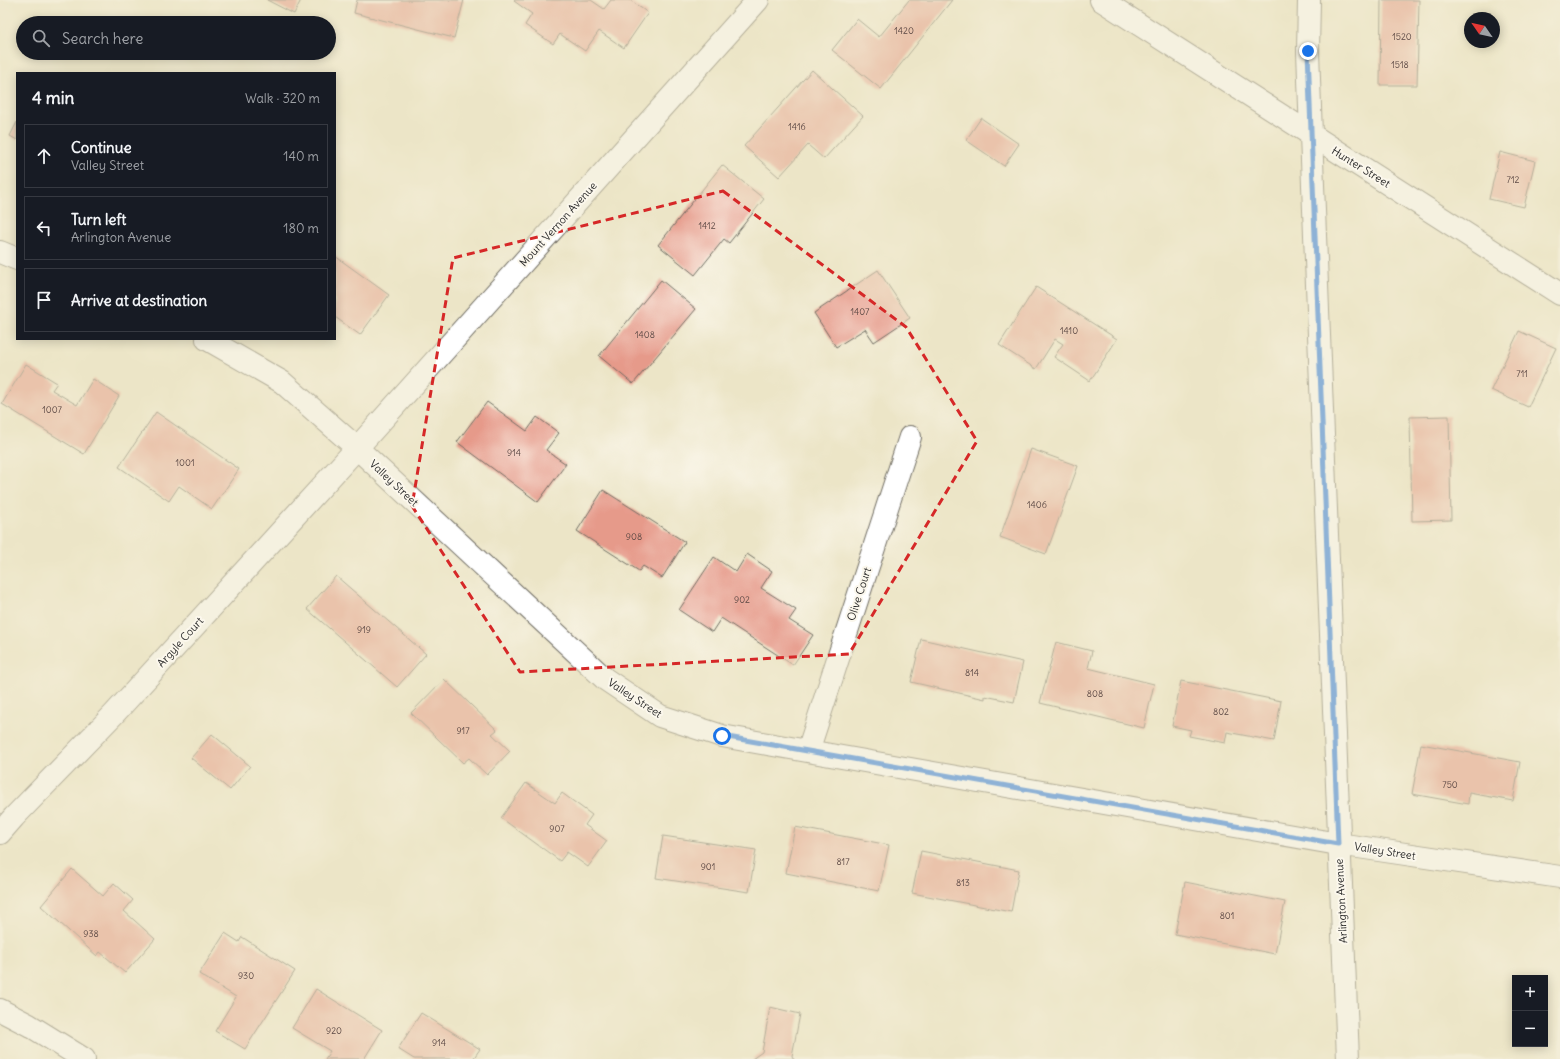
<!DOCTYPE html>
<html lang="en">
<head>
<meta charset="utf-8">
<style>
  body { margin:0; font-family:Delius,sans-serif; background:#242831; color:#f1f3f6 }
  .controls { position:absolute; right:12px; bottom:12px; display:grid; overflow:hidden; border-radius:0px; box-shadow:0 2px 10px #0003 }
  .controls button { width:36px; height:36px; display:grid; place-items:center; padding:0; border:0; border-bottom:1px solid #363941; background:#171b24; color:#f1f3f6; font:20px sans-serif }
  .compass { position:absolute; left:1464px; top:12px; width:36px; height:36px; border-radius:50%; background:#171b24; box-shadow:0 2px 10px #0003; rotate:304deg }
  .stop { position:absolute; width:12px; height:12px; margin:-9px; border:3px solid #1a73e8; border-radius:50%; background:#fff }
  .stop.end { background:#1a73e8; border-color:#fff; box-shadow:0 1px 4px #0008 }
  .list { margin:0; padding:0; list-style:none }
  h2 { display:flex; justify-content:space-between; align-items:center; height:52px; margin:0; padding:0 16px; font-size:17px }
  h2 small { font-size:13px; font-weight:400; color:#9ea1a6 }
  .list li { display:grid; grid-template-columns:26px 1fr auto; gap:12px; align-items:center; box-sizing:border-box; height:64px; margin:0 8px 8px; padding:0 8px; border:1px solid #363941; border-radius:0px }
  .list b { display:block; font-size:15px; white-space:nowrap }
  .list p { margin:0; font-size:13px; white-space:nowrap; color:#9ea1a6 }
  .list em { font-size:13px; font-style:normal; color:#9ea1a6 }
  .icon { flex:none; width:22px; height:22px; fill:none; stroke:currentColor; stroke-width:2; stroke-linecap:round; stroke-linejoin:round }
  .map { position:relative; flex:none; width:1560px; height:1059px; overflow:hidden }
  .search { position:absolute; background:#171b24; box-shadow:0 2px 10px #0003; left:16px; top:16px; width:320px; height:44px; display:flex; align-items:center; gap:10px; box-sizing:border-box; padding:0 14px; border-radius:22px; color:#9ea1a6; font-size:15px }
  .panel { position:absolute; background:#171b24; box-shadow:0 2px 10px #0003; left:16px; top:72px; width:320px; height:268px; border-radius:0px }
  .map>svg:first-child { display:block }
</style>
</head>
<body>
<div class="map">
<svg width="1560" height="1059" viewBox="0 0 1560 1059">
  <rect width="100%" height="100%" fill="#fbf7ec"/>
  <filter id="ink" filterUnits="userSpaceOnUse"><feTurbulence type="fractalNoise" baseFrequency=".025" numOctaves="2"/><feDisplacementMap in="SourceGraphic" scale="8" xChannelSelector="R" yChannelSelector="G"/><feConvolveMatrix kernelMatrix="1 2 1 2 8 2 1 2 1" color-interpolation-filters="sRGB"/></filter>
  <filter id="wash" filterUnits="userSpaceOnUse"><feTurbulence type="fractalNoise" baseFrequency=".012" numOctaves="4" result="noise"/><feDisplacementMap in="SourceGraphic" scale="16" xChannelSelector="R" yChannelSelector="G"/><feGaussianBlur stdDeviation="0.9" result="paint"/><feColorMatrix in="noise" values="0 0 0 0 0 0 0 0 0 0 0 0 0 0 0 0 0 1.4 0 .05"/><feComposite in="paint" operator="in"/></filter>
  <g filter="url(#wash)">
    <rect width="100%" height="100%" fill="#ece5c7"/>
    <g id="blocks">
      <path fill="#e69a8a" d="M267 0H301L294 14Z
        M357 0H464L454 38 354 13Z
        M515 0H591L604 9 611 0H630L648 13 624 48 599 31 585 51 560 34 553 44 525 25 532 14 514 1Z
        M909 0H952L881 89 832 50 857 19 879 37Z
        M1381 0H1419L1417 85H1380Z
        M812 70 863 116 824 159 808 145 779 177 744 146Z
        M981 118 1019 144 1004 166 966 140Z
        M17 122V140L10 136Z
        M1500 152 1535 161 1524 207 1489 199Z
        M722 165 764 199 729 243 724 239 695 275 658 245Z
        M335 256 389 295 360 335 335 317Z
        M878 270 910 318 874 342 865 329 836 347 814 313Z
        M661 280 696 309 633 384 599 356Z
        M1036 287 1117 339 1090 381 1054 357 1063 344 1055 339 1036 369 999 345Z
        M1519 331 1556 348 1528 407 1491 390Z
        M26 364 57 383 52 390 77 405 93 379 119 396 84 454 2 404Z
        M487 402 527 431 537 417 559 433 546 450 566 464 538 502 457 442Z
        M156 412 239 469 212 509 179 486 169 501 119 467Z
        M1449 416 1451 520 1412 521 1410 417Z
        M1031 449 1078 466 1046 554 1000 537Z
        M603 490 685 542 662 578 643 566 639 571 577 531Z
        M747 554 772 571 761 588 796 610 789 620 813 635 793 665 721 618 712 632 679 610 714 557 736 572Z
        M336 576 426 654 397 687 307 609Z
        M921 639 1023 662 1014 702 985 696V699L911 682Z
        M1056 642 1092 651 1088 668 1154 684 1144 728 1040 703Z
        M444 679 497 730 492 734 510 751 487 775 469 758 463 763 411 713Z
        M1181 681 1281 701 1274 741 1227 732 1225 743 1189 736 1191 730 1172 726Z
        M212 734 250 766 230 790 191 758Z
        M1421 744 1520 762 1513 801 1469 793 1468 804 1412 794Z
        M526 783 555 803 562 793 592 815 585 825 607 841 588 867 567 852 560 861 501 818Z
        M795 827 889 845 879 891 786 873Z
        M663 836 756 850 749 892 656 878Z
        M921 851 1019 870 1011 912 912 893Z
        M72 869 103 896 114 883 133 900 124 911 155 939 125 973 100 952 97 956 41 906Z
        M1185 882 1285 902 1275 954 1175 934Z
        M225 933 239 942 242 937 295 971 245 1049 215 1031 236 997 199 974Z
        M316 989 382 1030 364 1059H325L330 1051 292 1028Z
        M770 1007 800 1014 792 1056 794 1059H752L762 1052Z
        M421 1013 480 1049 473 1059H414L398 1049Z"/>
    </g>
  </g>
  <g filter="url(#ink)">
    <use href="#blocks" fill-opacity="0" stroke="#6f6c62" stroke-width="1"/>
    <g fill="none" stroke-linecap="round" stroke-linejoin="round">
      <defs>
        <path id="minor" d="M1101 0 1560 294
          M1309 0 1308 51 1311 135 1348 1059
          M0 252 17 259
          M207 339 282 382 357 448 605 679 660 716 722 736 1338 844 1560 877
          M808 751 910 437
          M0 833 14 817 114 714 357 448 758 0
          M0 1010 29 1025 84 1059"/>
      </defs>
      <use href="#minor" stroke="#6f6c62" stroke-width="24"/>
      <use href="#minor" stroke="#fff" stroke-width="22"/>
    </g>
  </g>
  <g fill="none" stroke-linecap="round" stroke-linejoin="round" filter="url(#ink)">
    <path stroke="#1a73e8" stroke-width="5" d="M722 736 1338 844 1308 51"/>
  </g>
  <path d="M0 0H1560V1059H0ZM723 191 906 327 977 441 849 654 520 672 412 506 453 258Z" fill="#ece5c7" fill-opacity=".55" fill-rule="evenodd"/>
  <path fill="none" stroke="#d62828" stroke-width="3" stroke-dasharray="8 5" stroke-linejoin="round" d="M723 191 906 327 977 441 849 654 520 672 412 506 453 258Z"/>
  <g text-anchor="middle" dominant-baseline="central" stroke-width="4" stroke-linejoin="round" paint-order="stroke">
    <g font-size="9" fill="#5a4743">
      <text x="904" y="30">1420</text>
      <text x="1402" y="36">1520</text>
      <text x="1400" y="64">1518</text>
      <text x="797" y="126">1416</text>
      <text x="1513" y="179">712</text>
      <text x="707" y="225">1412</text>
      <text x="860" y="311">1407</text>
      <text x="1069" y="330">1410</text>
      <text x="645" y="334">1408</text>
      <text x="1522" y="373">711</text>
      <text x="52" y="409">1007</text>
      <text x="514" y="452">914</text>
      <text x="185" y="462">1001</text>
      <text x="1037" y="504">1406</text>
      <text x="634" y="536">908</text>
      <text x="742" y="599">902</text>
      <text x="364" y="629">919</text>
      <text x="972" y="672">814</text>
      <text x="1095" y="693">808</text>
      <text x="1221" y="711">802</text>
      <text x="463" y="730">917</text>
      <text x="1450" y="784">750</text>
      <text x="557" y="828">907</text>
      <text x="843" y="861">817</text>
      <text x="708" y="866">901</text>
      <text x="963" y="882">813</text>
      <text x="1227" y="915">801</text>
      <text x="91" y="933">938</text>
      <text x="246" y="975">930</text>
      <text x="334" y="1030">920</text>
      <text x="439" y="1042">914</text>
    </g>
    <g font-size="11" fill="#2b2b2b" stroke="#fbf7ec">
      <text transform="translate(1361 167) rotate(32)">Hunter Street</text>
      <text transform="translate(558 224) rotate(-48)">Mount Vernon Avenue</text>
      <text transform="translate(394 483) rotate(43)">Valley Street</text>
      <text transform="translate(859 594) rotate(-72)">Olive Court</text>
      <text transform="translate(180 642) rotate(-48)">Argyle Court</text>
      <text transform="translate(635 698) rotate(33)">Valley Street</text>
      <text transform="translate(1385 851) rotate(9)">Valley Street</text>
      <text transform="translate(1341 901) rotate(-93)">Arlington Avenue</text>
    </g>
  </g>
</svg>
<div class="controls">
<button>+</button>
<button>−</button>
</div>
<svg class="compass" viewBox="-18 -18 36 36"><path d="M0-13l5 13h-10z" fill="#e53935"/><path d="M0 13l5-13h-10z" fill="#9ea1a6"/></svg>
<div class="stop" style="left:722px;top:736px"></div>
<div class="stop end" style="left:1308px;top:51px"></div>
<div class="search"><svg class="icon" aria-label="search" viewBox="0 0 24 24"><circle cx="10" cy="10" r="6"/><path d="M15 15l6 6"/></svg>Search here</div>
<section class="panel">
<h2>4 min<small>Walk · 320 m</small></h2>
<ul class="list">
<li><svg class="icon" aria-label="ahead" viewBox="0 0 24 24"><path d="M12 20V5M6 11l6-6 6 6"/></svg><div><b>Continue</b><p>Valley Street</p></div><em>140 m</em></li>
<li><svg class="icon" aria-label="left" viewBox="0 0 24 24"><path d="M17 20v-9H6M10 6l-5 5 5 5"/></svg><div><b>Turn left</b><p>Arlington Avenue</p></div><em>180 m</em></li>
<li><svg class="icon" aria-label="arrive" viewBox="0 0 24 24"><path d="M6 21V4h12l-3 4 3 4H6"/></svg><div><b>Arrive at destination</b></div></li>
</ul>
</section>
</div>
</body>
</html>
